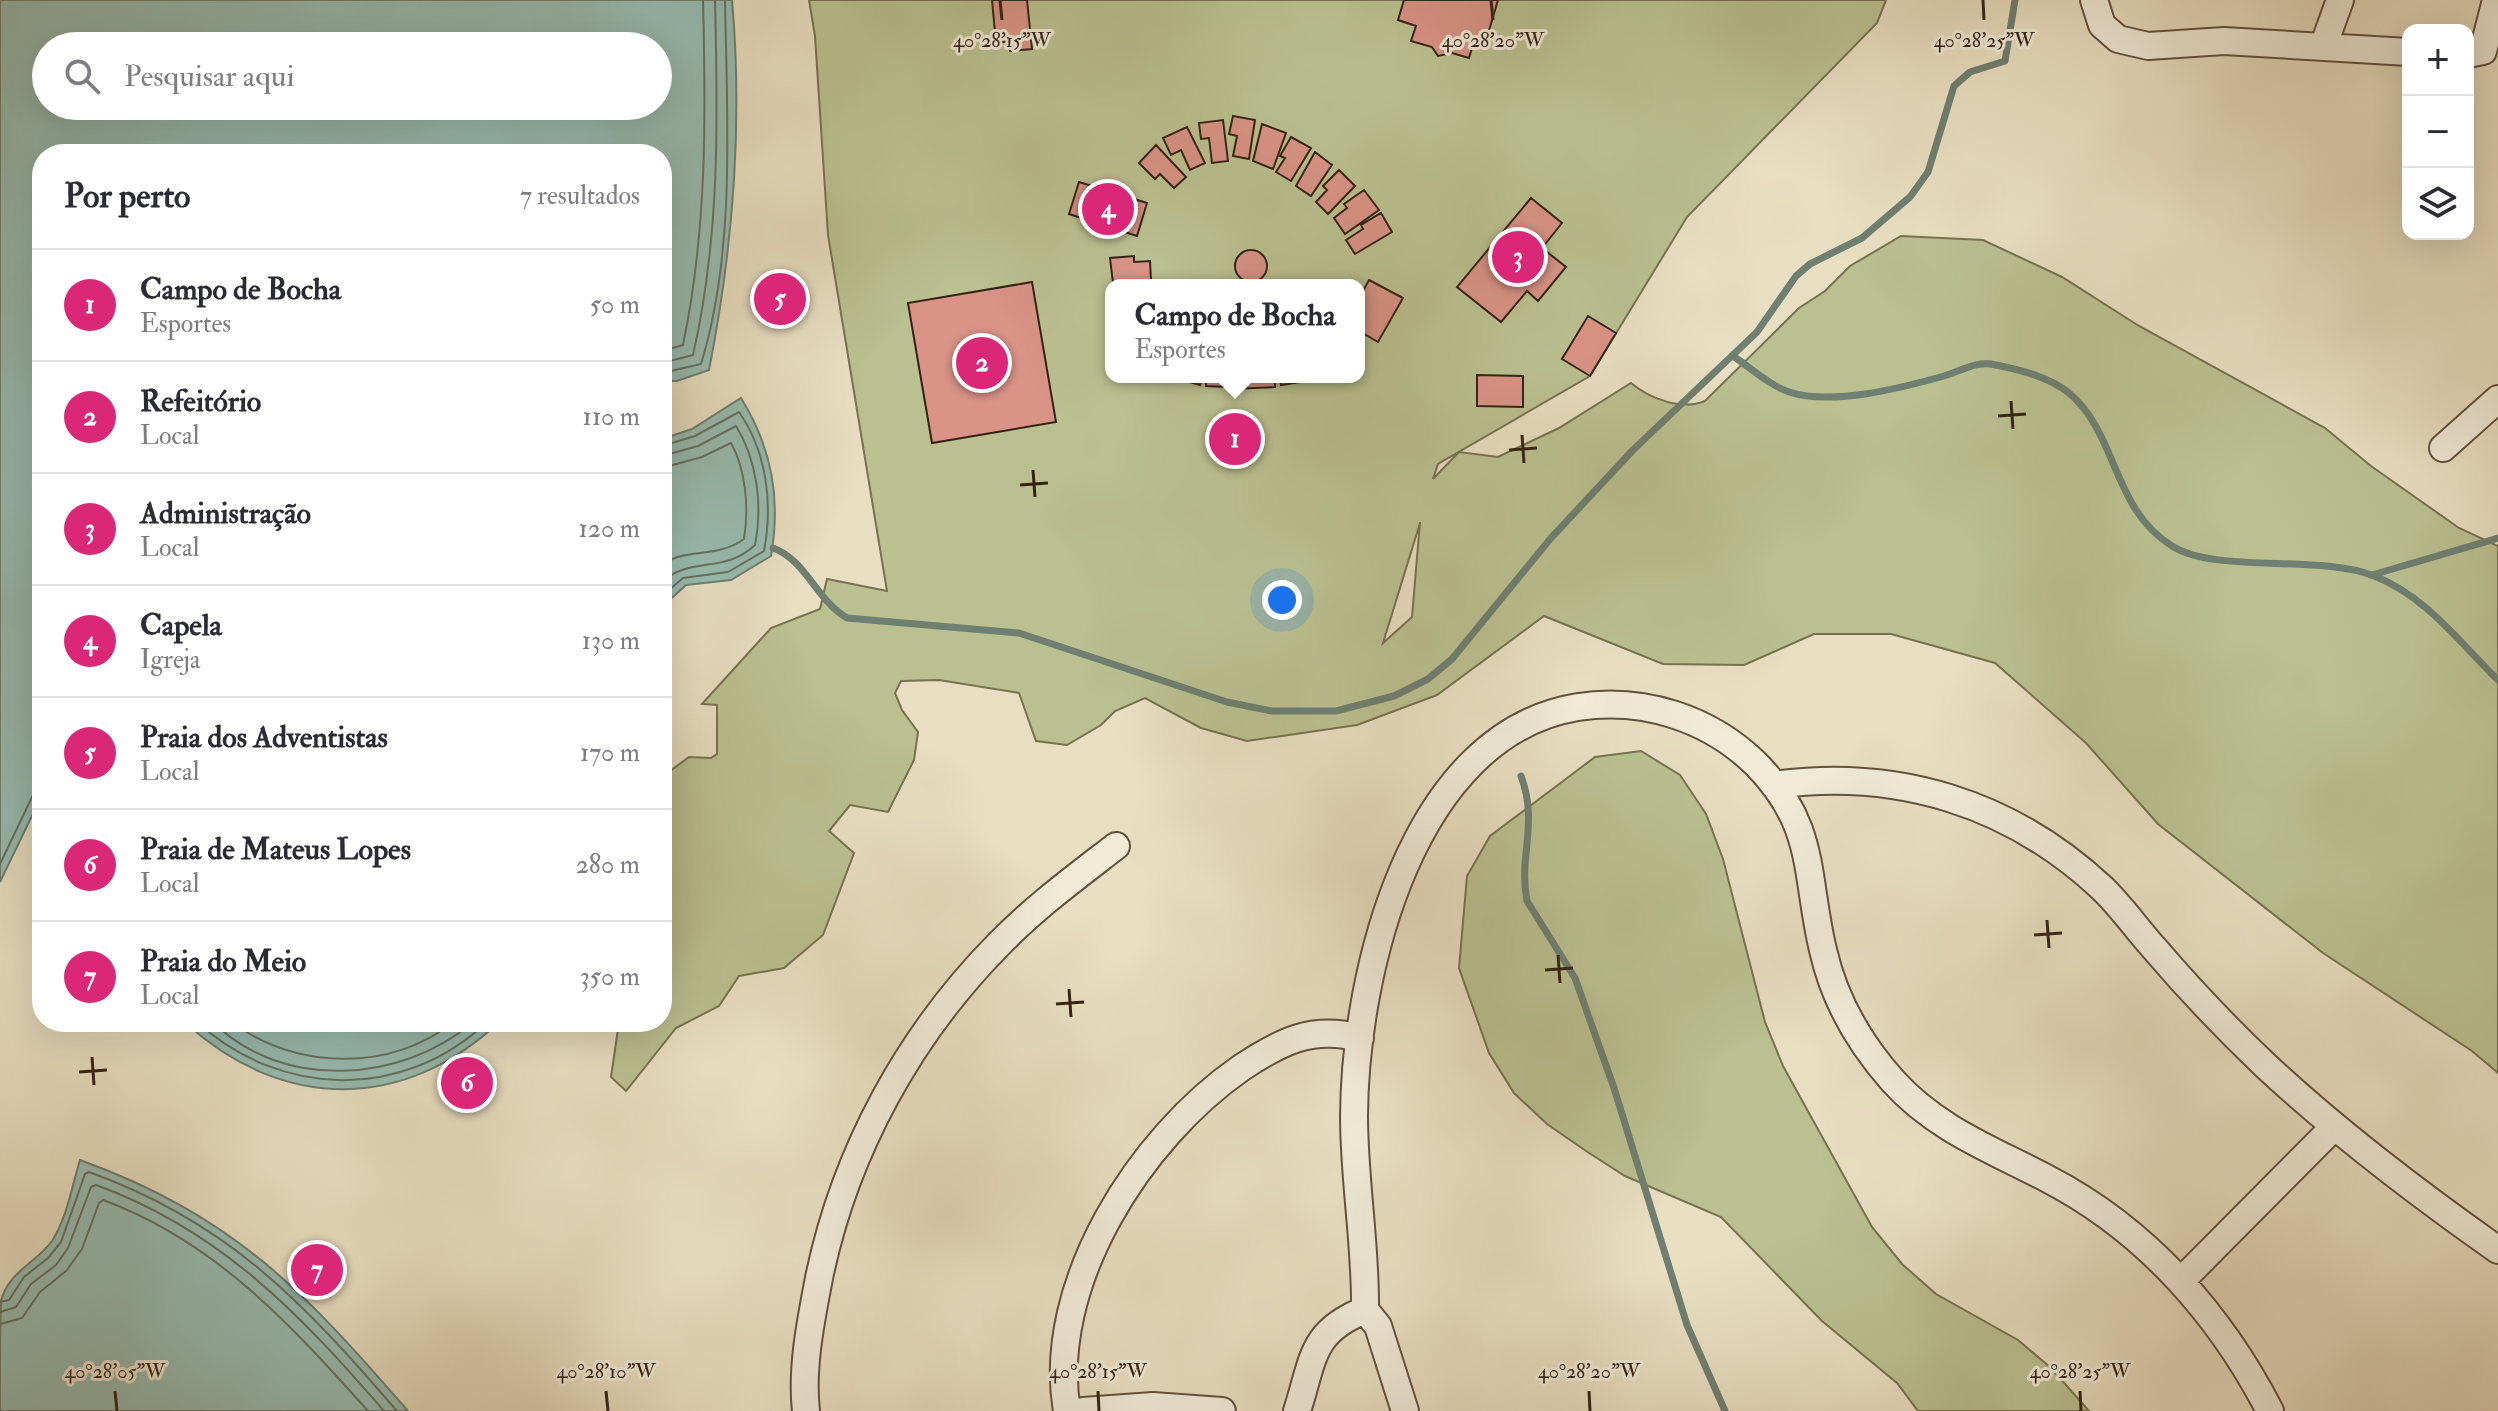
<!DOCTYPE html>
<html lang="pt">
<head>
<meta charset="utf-8">
<style>
  :root { --surface:#fff; --page:#f7f7f7; --text:#2b2b33; --muted:#7c7c81; --line:#e1e1e2; --accent:#db2777 }
  body { margin:0; font-family:"IM FELL Double Pica",serif; background:var(--page); color:var(--text) }
  .controls { position:absolute; right:24px; top:24px; display:grid; overflow:hidden; border-radius:16px; box-shadow:0 8px 32px #0002 }
  .controls button { width:72px; height:72px; display:grid; place-items:center; padding:0; border:0; border-bottom:2px solid var(--line); background:var(--surface); color:var(--text); font:40px sans-serif }
  .you { position:absolute; left:1282px; top:600px; width:28px; height:28px; margin:-20px; border:6px solid #fff; border-radius:50%; background:#1a73e8; box-shadow:0 0 0 12px #1a73e833 }
  .badge { display:grid; place-items:center; width:52px; height:52px; border-radius:50%; background:var(--accent); color:#fff; font-size:26px; font-weight:700 }
  .pin { position:absolute; translate:-50% -50%; border:4px solid #fff; box-shadow:0 2px 8px #0006 }
  .popup { position:absolute; left:1105px; top:279px; width:260px; height:104px; box-sizing:border-box; display:grid; place-content:center; border-radius:16px; background:var(--surface); filter:drop-shadow(0 2px 6px #0005); font-size:26px; white-space:nowrap; color:var(--muted) }
  .popup b { font-size:30px; color:var(--text) }
  .popup::after { content:''; position:absolute; left:50%; top:100%; margin-left:-16px; border:16px solid transparent; border-top-color:var(--surface) }
  .list { margin:0; padding:0; list-style:none }
  h2 { display:flex; justify-content:space-between; align-items:center; height:104px; margin:0; padding:0 32px; font-size:34px }
  h2 small { font-size:26px; font-weight:400; color:var(--muted) }
  .list li { display:grid; grid-template-columns:52px 1fr auto; gap:24px; align-items:center; box-sizing:border-box; height:112px; padding:0 32px; border-top:2px solid var(--line) }
  .list b { display:block; font-size:30px; white-space:nowrap }
  .list p { margin:0; font-size:26px; white-space:nowrap; color:var(--muted) }
  .list em { font-size:26px; font-style:normal; color:var(--muted) }
  .icon { flex:none; width:44px; height:44px; fill:none; stroke:currentColor; stroke-width:2; stroke-linecap:round; stroke-linejoin:round }
  .map { position:relative; flex:none; width:2498px; height:1411px; overflow:hidden }
  .search { position:absolute; background:var(--surface); box-shadow:0 8px 32px #0002; left:32px; top:32px; width:640px; height:88px; display:flex; align-items:center; gap:20px; box-sizing:border-box; padding:0 28px; border-radius:44px; color:var(--muted); font-size:30px }
  .panel { position:absolute; background:var(--surface); box-shadow:0 8px 32px #0002; left:32px; top:144px; width:640px; height:888px; border-radius:32px }
  .map>svg:first-child { display:block }
  .green { fill:#bac090; stroke:#777251; stroke-width:2; fill-rule:evenodd }
  .water { fill:#97bcb1; stroke:#6f7f71; stroke-width:2; fill-rule:evenodd }
  .lines { fill:none; stroke-linecap:round; stroke-linejoin:round }
  .shore { stroke:#667062; stroke-width:2 }
  .stream { stroke:#6f7f71; stroke-width:7 }
  .building { fill:#d99387; stroke:#342312; stroke-width:2 }
  .minor-casing { stroke:#61523e; stroke-width:30 }
  .minor { stroke:#f0ead7; stroke-width:26 }
  .ticks { fill:none; stroke:#342312; stroke-width:3 }
  .ticks-label { font-size:20px; text-anchor:middle; fill:#342312; stroke:#f0ead7; stroke-width:6; stroke-linejoin:round; paint-order:stroke }
</style>
</head>
<body>
<div class="map">
<svg width="2498" height="1411" viewBox="0 0 2498 1411">
  <rect width="100%" height="100%" fill="#e8dec1"/>
  <filter id="stains"><feTurbulence type="fractalNoise" baseFrequency=".0025" numOctaves="4"/><feColorMatrix values="0 0 0 0 .2 0 0 0 0 .09 0 0 0 0 .02 0 0 0 .5 -.17"/></filter>
  <radialGradient id="worn" r=".72"><stop offset=".6" stop-color="#630" stop-opacity="0"/><stop offset="1" stop-color="#630" stop-opacity=".3"/></radialGradient>
  <!-- green -->
  <path class="green" d="M809 0H1886L1877 23 1687 217 1590 376 1438 464 1433 479 1459 452 1498 457 1559 428 1631 383C1649 398 1681 411 1705 401L1799 308 1825 291 1850 266 1901 236 1983 240 2062 277 2139 326 2325 428 2371 466 2459 528 2498 546V1073L2472 1051 2323 953 2158 824 2086 743 1995 663 1891 634H1814L1744 665 1663 664 1544 616 1437 695 1357 725 1247 741 1201 728 1145 698 1115 711 1101 725 1067 745 1036 741 1019 693 939 680 901 681 895 693 902 710 918 732 914 760 888 812 850 805 829 831 854 853 823 935 784 968 739 976 719 1006 676 1028 626 1091 611 1077 619 1022H662V777L689 757 711 758 717 754V705L702 704 771 628 820 609 827 579 887 591 828 235 815 36ZM1111 285H1359V377H1111ZM1420 522 1412 617 1383 643 1420 523Z
    M1641 751 1680 775 1706 814 1723 859 1765 1022 1783 1066 1872 1227 1902 1264 1936 1294 2018 1340 2051 1368 2089 1411H1918L1897 1383 1822 1321 1721 1217 1625 1176 1586 1151 1547 1124 1514 1093 1489 1053 1459 968 1467 876 1490 836 1595 757Z"/>
  <!-- water -->
  <path class="water" d="M0 0H732C743 124 733 248 709 370L677 381H662V154H42V795L0 882ZM658 46V106H46V46Z
    M741 398C772 448 781 499 771 556L731 580 686 585 662 607V439L692 429Z
    M193 1022H499C405 1111 284 1111 188 1025Z
    M80 1160C234 1216 303 1290 408 1411H0C0 1382 0 1326 1 1301 8 1272 36 1263 52 1241 67 1218 72 1186 80 1160Z"/>
  <g class="lines">
    <!-- shore -->
    <path class="shore" d="M662 351 683 345C707 230 706 117 703 0
      M662 363 693 355C720 237 718 120 715 0
      M662 373 701 364C736 251 727 116 725 0
      M662 446 695 436 739 412C767 452 773 504 764 551L728 572 683 578 662 596
      M662 456 698 446 736 426C757 460 763 506 755 545 725 574 690 556 662 582
      M662 468 702 457 731 443C746 470 749 508 744 539 715 560 684 546 662 566
      M0 864 33 795 42 792
      M197 1022C281 1098 403 1101 487 1022
      M213 1022C282 1091 402 1083 473 1022
      M231 1022C297 1069 387 1073 454 1022
      M0 1302 9 1300 24 1277 48 1258 61 1242 85 1174 89 1172C228 1222 303 1302 397 1411
      M0 1312 16 1307 31 1284 56 1265 68 1248 91 1187 96 1185C220 1230 299 1313 384 1411
      M0 1324 22 1318 40 1292 66 1271 82 1249 99 1203 103 1200C215 1241 291 1325 368 1411"/>
    <!-- stream -->
    <path class="stream" d="M1733 356C1751 368 1769 385 1789 392 1832 406 1901 388 1944 376 1961 371 1977 360 1996 365 2021 370 2049 377 2069 393 2118 434 2112 509 2172 546 2216 574 2319 554 2374 576 2426 596 2459 642 2498 680
      M773 548C806 560 817 601 847 618L1019 633 1227 702 1272 711H1336L1394 696 1428 679 1452 659 1551 538 1633 450 1757 332 1796 276 1810 264 1862 238 1910 197 1928 172 1954 86 1970 72 2005 61 2015 0
      M2372 575 2498 538
      M1521 776C1539 824 1518 856 1527 901L1575 978 1614 1088 1687 1325 1725 1411"/>
  </g>
  <!-- building -->
  <path class="building" d="M992 0H1027L1032 49 1010 51 1009 41 996 43Z
    M1404 0H1498L1485 44 1474 41 1469 58 1452 53 1438 56 1432 47 1411 41 1416 26 1398 20Z
    M1233 116 1255 120 1249 159 1233 156 1237 136 1229 134Z
    M1223 120 1228 161 1212 163 1209 138 1201 139 1199 123Z
    M1262 124 1286 133 1273 169 1253 161Z
    M1187 127 1205 163 1190 170 1181 150 1171 155 1163 138Z
    M1291 137 1311 148 1291 181 1276 172 1285 158 1280 156Z
    M1156 145 1186 177 1174 188 1160 174 1155 179 1139 163Z
    M1315 152 1332 165 1311 196 1296 186Z
    M1339 170 1355 186 1328 214 1316 202 1327 190 1323 186Z
    M1079 182 1147 203 1137 236 1069 214Z
    M1364 190 1379 210 1345 234 1334 218 1347 208 1344 204Z
    M1531 198 1562 223 1542 248 1566 267 1538 301 1527 291 1501 322 1457 287Z
    M1381 213 1392 232 1355 254 1346 240 1363 229 1361 225Z
    M1235 266a16 16 0 1 1 32 0a16 16 0 1 1-32 0Z
    M1134 256V262L1150 261 1151 281 1113 283 1110 258Z
    M1369 280 1403 298 1378 342 1359 331V298Z
    M1032 282 1056 422 932 443 908 303Z
    M1588 316 1616 333 1590 376 1562 359Z
    M1477 375 1523 376V407L1477 406Z
    M1172 377H1202L1200 385Z
    M1206 377H1227L1226 387 1206 386Z
    M1232 377H1275V387L1232 389Z
    M1280 377H1306L1307 381 1281 385Z"/>
  <g class="lines">
    <defs>
      <path id="minor" d="M2094 0 2102 25 2118 39 2148 46 2224 41 2408 52
        M2323 47 2340 0
        M2468 54 2483 51 2496 0
        M2443 448 2498 399
        M1774 785C1897 768 2011 803 2102 888 2121 906 2136 928 2154 948 2189 989 2227 1029 2266 1066 2339 1134 2417 1193 2498 1250
        M2181 1281 2334 1127
        M806 1411C801 1368 811 1320 819 1278 845 1152 909 1035 999 944 1035 907 1076 877 1116 846
        M1067 1411C1045 1285 1140 1138 1241 1068 1280 1042 1312 1025 1360 1038
        M1083 1411 1153 1406 1222 1411
        M1297 1411C1314 1359 1310 1332 1365 1310
        M1405 1411 1378 1326 1365 1310C1366 1245 1354 1181 1354 1116 1355 974 1411 734 1578 707 1643 697 1709 718 1756 764 1817 826 1805 875 1823 950 1834 999 1860 1044 1893 1081 1936 1129 1993 1150 2048 1179 2146 1230 2220 1314 2270 1411"/>
    </defs>
    <!-- minor casing -->
    <use href="#minor" class="minor-casing"/>
    <!-- minor -->
    <use href="#minor" class="minor"/>
  </g>
  <!-- ticks -->
  <path class="ticks" d="M1000 0 1002 20M1491 0 1493 20M1983 0 1984 20M2011 401 2013 429M1998 416 2026 414M1522 435 1524 463M1509 450 1537 448M1033 470 1035 497M1020 485 1048 483M2047 920 2049 948M2034 935 2062 933M1558 955 1560 983M1545 970 1573 968M1069 989 1071 1017M1056 1004 1084 1002M92 1057 94 1085M79 1072 107 1070M115 1391 117 1411M606 1391 608 1411M1098 1391 1099 1411M1589 1391 1590 1411M2080 1391 2081 1411"/>
  <g class="ticks-label">
    <text x="1002" y="47">40°28'15"W</text>
    <text x="1493" y="47">40°28'20"W</text>
    <text x="1984" y="47">40°28'25"W</text>
    <text x="115" y="1378">40°28'05"W</text>
    <text x="606" y="1378">40°28'10"W</text>
    <text x="1098" y="1378">40°28'15"W</text>
    <text x="1589" y="1378">40°28'20"W</text>
    <text x="2080" y="1378">40°28'25"W</text>
  </g>
  <rect width="100%" height="100%" filter="url(#stains)"/>
  <rect width="100%" height="100%" fill="url(#worn)"/>
</svg>
<div class="controls">
<button>+</button>
<button>−</button>
<button><svg class="icon" aria-label="layers" viewBox="0 0 24 24"><path d="M12 4l9 5-9 5-9-5zM3 14l9 5 9-5"/></svg></button>
</div>
<div class="you"></div>
<div class="pin badge" style="left:1235px;top:439px">1</div>
<div class="popup"><b>Campo de Bocha</b>Esportes</div>
<div class="pin badge" style="left:982px;top:363px">2</div>
<div class="pin badge" style="left:1518px;top:257px">3</div>
<div class="pin badge" style="left:1108px;top:209px">4</div>
<div class="pin badge" style="left:780px;top:299px">5</div>
<div class="pin badge" style="left:467px;top:1083px">6</div>
<div class="pin badge" style="left:317px;top:1270px">7</div>
<div class="search"><svg class="icon" aria-label="search" viewBox="0 0 24 24"><circle cx="10" cy="10" r="6"/><path d="M15 15l6 6"/></svg>Pesquisar aqui</div>
<section class="panel">
<h2>Por perto<small>7 resultados</small></h2>
<ul class="list">
<li><span class="badge">1</span><div><b>Campo de Bocha</b><p>Esportes</p></div><em>50 m</em></li>
<li><span class="badge">2</span><div><b>Refeitório</b><p>Local</p></div><em>110 m</em></li>
<li><span class="badge">3</span><div><b>Administração</b><p>Local</p></div><em>120 m</em></li>
<li><span class="badge">4</span><div><b>Capela</b><p>Igreja</p></div><em>130 m</em></li>
<li><span class="badge">5</span><div><b>Praia dos Adventistas</b><p>Local</p></div><em>170 m</em></li>
<li><span class="badge">6</span><div><b>Praia de Mateus Lopes</b><p>Local</p></div><em>280 m</em></li>
<li><span class="badge">7</span><div><b>Praia do Meio</b><p>Local</p></div><em>350 m</em></li>
</ul>
</section>
</div>
</body>
</html>
